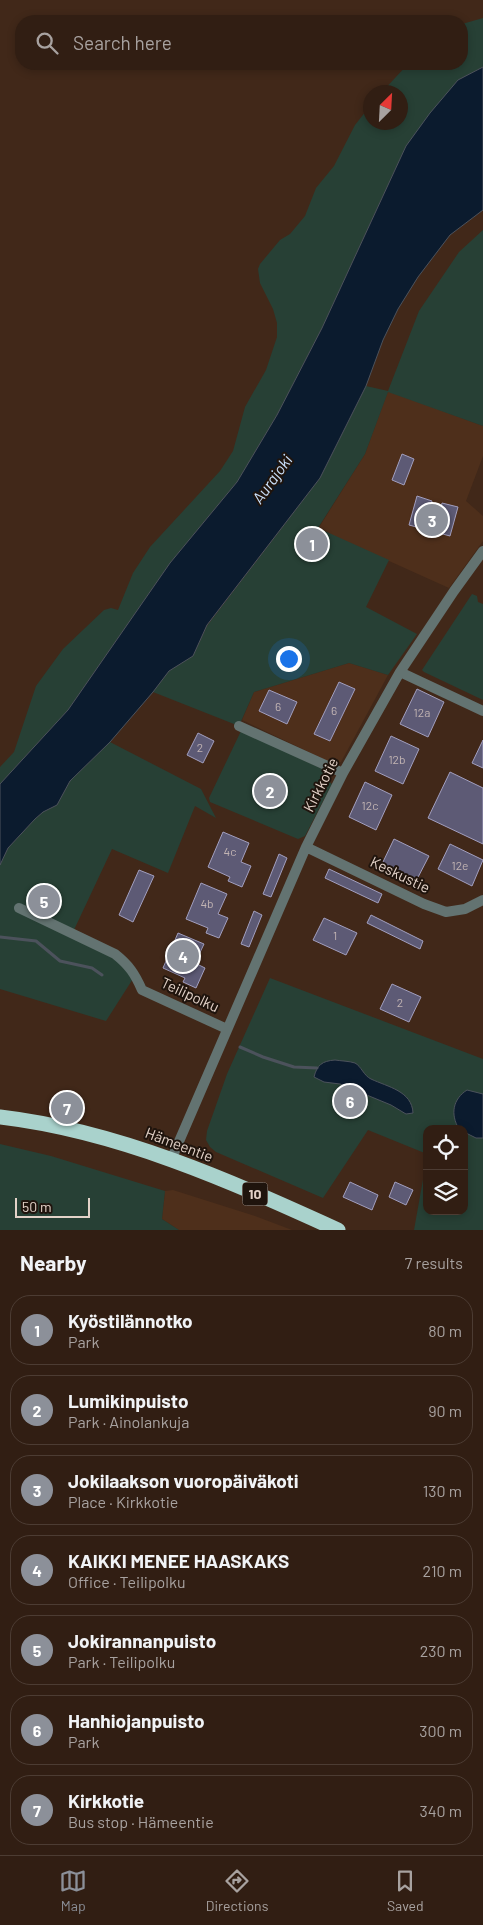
<!DOCTYPE html>
<html lang="en">
<head>
<meta charset="utf-8">
<style>
  :root { --surface:#311e13; --page:#3d2b21; --text:#f1f3f6; --muted:#a8a2a0; --line:#4c3c33; --accent:#8c9099 }
  body { margin:0; font-family:Barlow,sans-serif; background:var(--page); color:var(--text) }
  .controls { position:absolute; right:15px; bottom:15px; display:grid; overflow:hidden; border-radius:10px; box-shadow:0 2px 8px #0003 }
  .controls button { width:45px; height:45px; display:grid; place-items:center; padding:0; border:0; border-bottom:1px solid var(--line); background:var(--surface); color:var(--text); font:25px sans-serif }
  .compass { position:absolute; left:363px; top:85px; width:45px; height:45px; border-radius:50%; background:var(--surface); box-shadow:0 2px 8px #0003; rotate:24deg }
  .scale { position:absolute; left:15px; bottom:12px; width:75px; box-sizing:border-box; padding-left:5px; border:2px solid #e3d2c8; border-top:0; font-size:14px; line-height:18px; white-space:nowrap; color:#e3d2c8; -webkit-text-stroke:4px #1f140d; paint-order:stroke }
  .you { position:absolute; left:288px; top:658px; width:18px; height:18px; margin:-12px; border:4px solid #fff; border-radius:50%; background:#1a73e8; box-shadow:0 0 0 8px #1a73e833 }
  .badge { display:grid; place-items:center; width:32px; height:32px; border-radius:50%; background:var(--accent); color:#fff; font-size:16px; font-weight:700 }
  .pin { position:absolute; translate:-50% -50%; border:2px solid #fff; box-shadow:0 1px 5px #0006 }
  .list { margin:0; padding:0; list-style:none }
  h2 { display:flex; justify-content:space-between; align-items:center; height:65px; margin:0; padding:0 20px; font-size:21px }
  h2 small { font-size:16px; font-weight:400; color:var(--muted) }
  .list li { display:grid; grid-template-columns:32px 1fr auto; gap:15px; align-items:center; box-sizing:border-box; height:70px; margin:0 10px 10px; padding:0 10px; border:1px solid var(--line); border-radius:20px }
  .list b { display:block; font-size:19px; white-space:nowrap }
  .list p { margin:0; font-size:16px; white-space:nowrap; color:var(--muted) }
  .list em { font-size:16px; font-style:normal; color:var(--muted) }
  .icon { flex:none; width:28px; height:28px; fill:none; stroke:currentColor; stroke-width:2; stroke-linecap:round; stroke-linejoin:round }
  .map { position:relative; flex:none; width:483px; height:1230px; overflow:hidden }
  .search { position:absolute; background:var(--surface); box-shadow:0 2px 8px #0003; left:15px; right:15px; top:15px; height:55px; display:flex; align-items:center; gap:12px; box-sizing:border-box; padding:0 18px; border-radius:20px; color:var(--muted); font-size:19px }
  .sheet { height:625px; background:var(--surface) }
  nav { display:flex; justify-content:space-around; align-items:center; box-sizing:border-box; height:70px; border-top:1px solid var(--line); background:var(--surface); font-size:14px; color:var(--muted) }
  nav a { display:grid; justify-items:center; gap:2px }
  nav .on { color:var(--accent) }
  .map>svg:first-child { display:block }
  .built { fill:#4e2f1b }
  .green { fill:#274035 }
  .water { fill:#0b1b2e; stroke:#4c525c }
  .lines { fill:none; stroke-linecap:round; stroke-linejoin:round }
  .stream { stroke:#4c525c; stroke-width:3 }
  .building { fill:#5d5a75; stroke:#a29fbf }
  .minor { stroke:#637371; stroke-width:10 }
  .highway { stroke:#a9d2cc; stroke-width:15 }
  .labels { text-anchor:middle; stroke-width:4; stroke-linejoin:round; paint-order:stroke }
  .number-label { font-size:12px; fill:#c2b4b3 }
  .shield { fill:#1f140d; stroke:#a89990; stroke-width:1 }
  .shield-label { font-size:14px; font-weight:bold; fill:#e3d2c8 }
  .street-label { font-size:15px; fill:#e3d2c8; stroke:#1f140d }
  .water-label { font-size:16px; font-style:italic; fill:#cae0fb; stroke:#1f140d }
</style>
</head>
<body>
<div class="map">
<svg width="483" height="1230" viewBox="0 0 483 1230">
  <rect width="100%" height="100%" fill="#412819"/>
  <!-- built -->
  <path class="built" d="M388 391 483 426V456L466 501 483 516V541L449 588 318 529 365 454Z
    M349 663 388 675 341 762 334 764 242 720 254 692Z
    M173 1190 255 1216 292 1230H179L162 1219 165 1191Z"/>
  <!-- green -->
  <path class="green" d="M483 18V67L458 80 406 146 322 328 277 415 237 482 170 563 68 710 0 784V767L14 752 36 686 63 649 104 610 111 608 118 610 133 573 150 547 220 471 233 451 245 407 266 370 277 337V323L273 309 260 283 258 269 260 264 280 240 290 234 305 216 316 188 334 166 355 125 370 106V122H400V92H382L408 64H462V24Z
    M483 230V426L388 392 365 454 318 528 389 560 366 607 417 634 388 675 349 663 254 692 239 726 153 692 169 671 193 656 207 626 320 478 366 386 388 391 419 311 459 252Z
    M472 594 477 596 478 602 483 604V700L424 672 422 670Z
    M241 731 327 771 326 779 332 784 305 836 298 839 210 802 209 798Z
    M110 742 201 789 216 818 195 806 168 873 112 849 73 932 115 954 136 974 106 1021 0 989V865L8 848 35 819 43 812 57 805 70 781Z
    M270 978 483 1059V1230H414L427 1157V1211H464V1129H427V1154L368 1130 323 1198 216 1152 210 1147 206 1140 207 1131 227 1074Z
    M0 1144 51 1156 165 1191 162 1219 179 1230H0Z"/>
  <!-- water -->
  <path class="water" d="M483 67V210L450 235 418 277 398 309 383 340 366 386 320 478 207 625 193 656 169 671 153 692 110 742 70 781 57 805 43 812 35 819 8 848 0 865V784L68 710 170 563 237 482 277 415 322 328 406 146 430 113 458 80Z
    M335 1060C341 1061 349 1061 355 1063 361 1066 364 1076 371 1079 388 1087 412 1091 413 1113L406 1114 391 1105 340 1084 324 1082 314 1077C317 1065 322 1061 335 1060Z
    M467 1090 483 1094V1138H476L464 1132V1129H459C450 1114 453 1099 467 1090Z"/>
  <g class="lines">
    <!-- stream -->
    <path class="stream" d="M0 937 36 941 60 961 92 968 102 975
      M240 1047 263 1057 294 1067 317 1068"/>
  </g>
  <!-- building -->
  <path class="building" d="M402 454 414 459 404 485 392 480Z
    M417 496 432 501 429 513 439 516 442 503 458 507 450 536 409 525Z
    M339 682 355 689 330 741 314 734Z
    M417 689 444 702 428 737 400 724Z
    M269 690 297 702 287 724 259 711Z
    M198 733 214 741 203 763 187 755Z
    M391 736 419 749 403 784 375 771Z
    M483 740V768L472 763Z
    M450 772 483 788V844L428 818Z
    M365 782 392 795 376 830 349 817Z
    M223 832 249 843 241 862 251 866 242 887 228 881 230 877 208 867Z
    M394 839 429 856 415 883 410 880 411 878 404 875 403 877 393 872 394 870 382 864Z
    M450 844 483 860 472 886 438 869Z
    M279 854 287 858 271 897 263 894Z
    M329 869 382 894 378 903 325 878Z
    M139 870 154 876 133 922 119 915Z
    M201 883 227 894 218 914 228 918 219 938 206 933 208 928 186 919Z
    M254 911 262 915 249 947 241 944Z
    M371 915 423 941 420 949 367 923Z
    M324 918 357 933 346 955 313 940Z
    M178 933 204 944 195 963 205 968 196 988 183 982 185 978 163 968Z
    M392 984 421 997 409 1022 380 1009Z
    M350 1182 378 1195 372 1210 343 1197Z
    M395 1182 413 1190 406 1205 389 1197Z"/>
  <g class="lines">
    <!-- minor -->
    <path class="minor" d="M400 672 483 711
      M239 726 343 773
      M306 847 424 904 446 912 465 909 483 900
      M19 908 115 954C129 965 135 974 142 990L227 1029
      M171 1160 306 847 343 773 400 672 454 591 483 551"/>
    <!-- highway -->
    <path class="highway" d="M0 1117C119 1131 230 1181 338 1230"/>
  </g>
  <g class="labels">
    <!-- number labels -->
    <g class="number-label">
      <text x="278" y="711">6</text>
      <text x="334" y="715">6</text>
      <text x="422" y="717">12a</text>
      <text x="200" y="752">2</text>
      <text x="397" y="764">12b</text>
      <text x="370" y="810">12c</text>
      <text x="230" y="856">4c</text>
      <text x="460" y="870">12e</text>
      <text x="207" y="908">4b</text>
      <text x="335" y="940">1</text>
      <text x="400" y="1007">2</text>
    </g>
    <!-- shield labels -->
    <rect class="shield" x="242.5" y="1182.5" width="25" height="23" rx="4"/>
    <g class="shield-label">
      <text x="255" y="1199">10</text>
    </g>
    <!-- street labels -->
    <g class="street-label">
      <text transform="translate(321 785) rotate(-63)" y="5">Kirkkotie</text>
      <text transform="translate(400 875) rotate(26)" y="5">Keskustie</text>
      <text transform="translate(190 995) rotate(25)" y="5">Teilipolku</text>
      <text transform="translate(179 1145) rotate(21)" y="5">Hämeentie</text>
    </g>
    <!-- water labels -->
    <g class="water-label">
      <text transform="translate(272 479) rotate(-54)" y="6">Aurajoki</text>
    </g>
  </g>
</svg>
<div class="controls">
<button><svg class="icon" aria-label="locate" viewBox="0 0 24 24"><circle cx="12" cy="12" r="6"/><path d="M12 2v4M12 18v4M2 12h4M18 12h4"/></svg></button>
<button><svg class="icon" aria-label="layers" viewBox="0 0 24 24"><path d="M12 4l9 5-9 5-9-5zM3 14l9 5 9-5"/></svg></button>
</div>
<svg class="compass" viewBox="-18 -18 36 36"><path d="M0-13l5 13h-10z" fill="#e53935"/><path d="M0 13l5-13h-10z" fill="#a8a2a0"/></svg>
<div class="scale">50 m</div>
<div class="you"></div>
<div class="pin badge" style="left:312px;top:544px">1</div>
<div class="pin badge" style="left:270px;top:791px">2</div>
<div class="pin badge" style="left:432px;top:520px">3</div>
<div class="pin badge" style="left:183px;top:956px">4</div>
<div class="pin badge" style="left:44px;top:901px">5</div>
<div class="pin badge" style="left:350px;top:1101px">6</div>
<div class="pin badge" style="left:67px;top:1108px">7</div>
<div class="search"><svg class="icon" aria-label="search" viewBox="0 0 24 24"><circle cx="10" cy="10" r="6"/><path d="M15 15l6 6"/></svg>Search here</div>
</div>
<section class="sheet">
<h2>Nearby<small>7 results</small></h2>
<ul class="list">
<li><span class="badge">1</span><div><b>Kyöstilännotko</b><p>Park</p></div><em>80 m</em></li>
<li><span class="badge">2</span><div><b>Lumikinpuisto</b><p>Park · Ainolankuja</p></div><em>90 m</em></li>
<li><span class="badge">3</span><div><b>Jokilaakson vuoropäiväkoti</b><p>Place · Kirkkotie</p></div><em>130 m</em></li>
<li><span class="badge">4</span><div><b>KAIKKI MENEE HAASKAKS</b><p>Office · Teilipolku</p></div><em>210 m</em></li>
<li><span class="badge">5</span><div><b>Jokirannanpuisto</b><p>Park · Teilipolku</p></div><em>230 m</em></li>
<li><span class="badge">6</span><div><b>Hanhiojanpuisto</b><p>Park</p></div><em>300 m</em></li>
<li><span class="badge">7</span><div><b>Kirkkotie</b><p>Bus stop · Hämeentie</p></div><em>340 m</em></li>
</ul>
</section>
<nav>
<a class="on"><svg class="icon" aria-label="map" viewBox="0 0 24 24"><path d="M3 6l6-2 6 2 6-2v14l-6 2-6-2-6 2zM9 4v14M15 6v14"/></svg>Map</a>
<a><svg class="icon" aria-label="directions" viewBox="0 0 24 24"><path d="M12 3l9 9-9 9-9-9zM9 14v-3h6M13 9l2 2-2 2"/></svg>Directions</a>
<a><svg class="icon" aria-label="saved" viewBox="0 0 24 24"><path d="M7 4h10v16l-5-4-5 4z"/></svg>Saved</a>
</nav>
</body>
</html>
